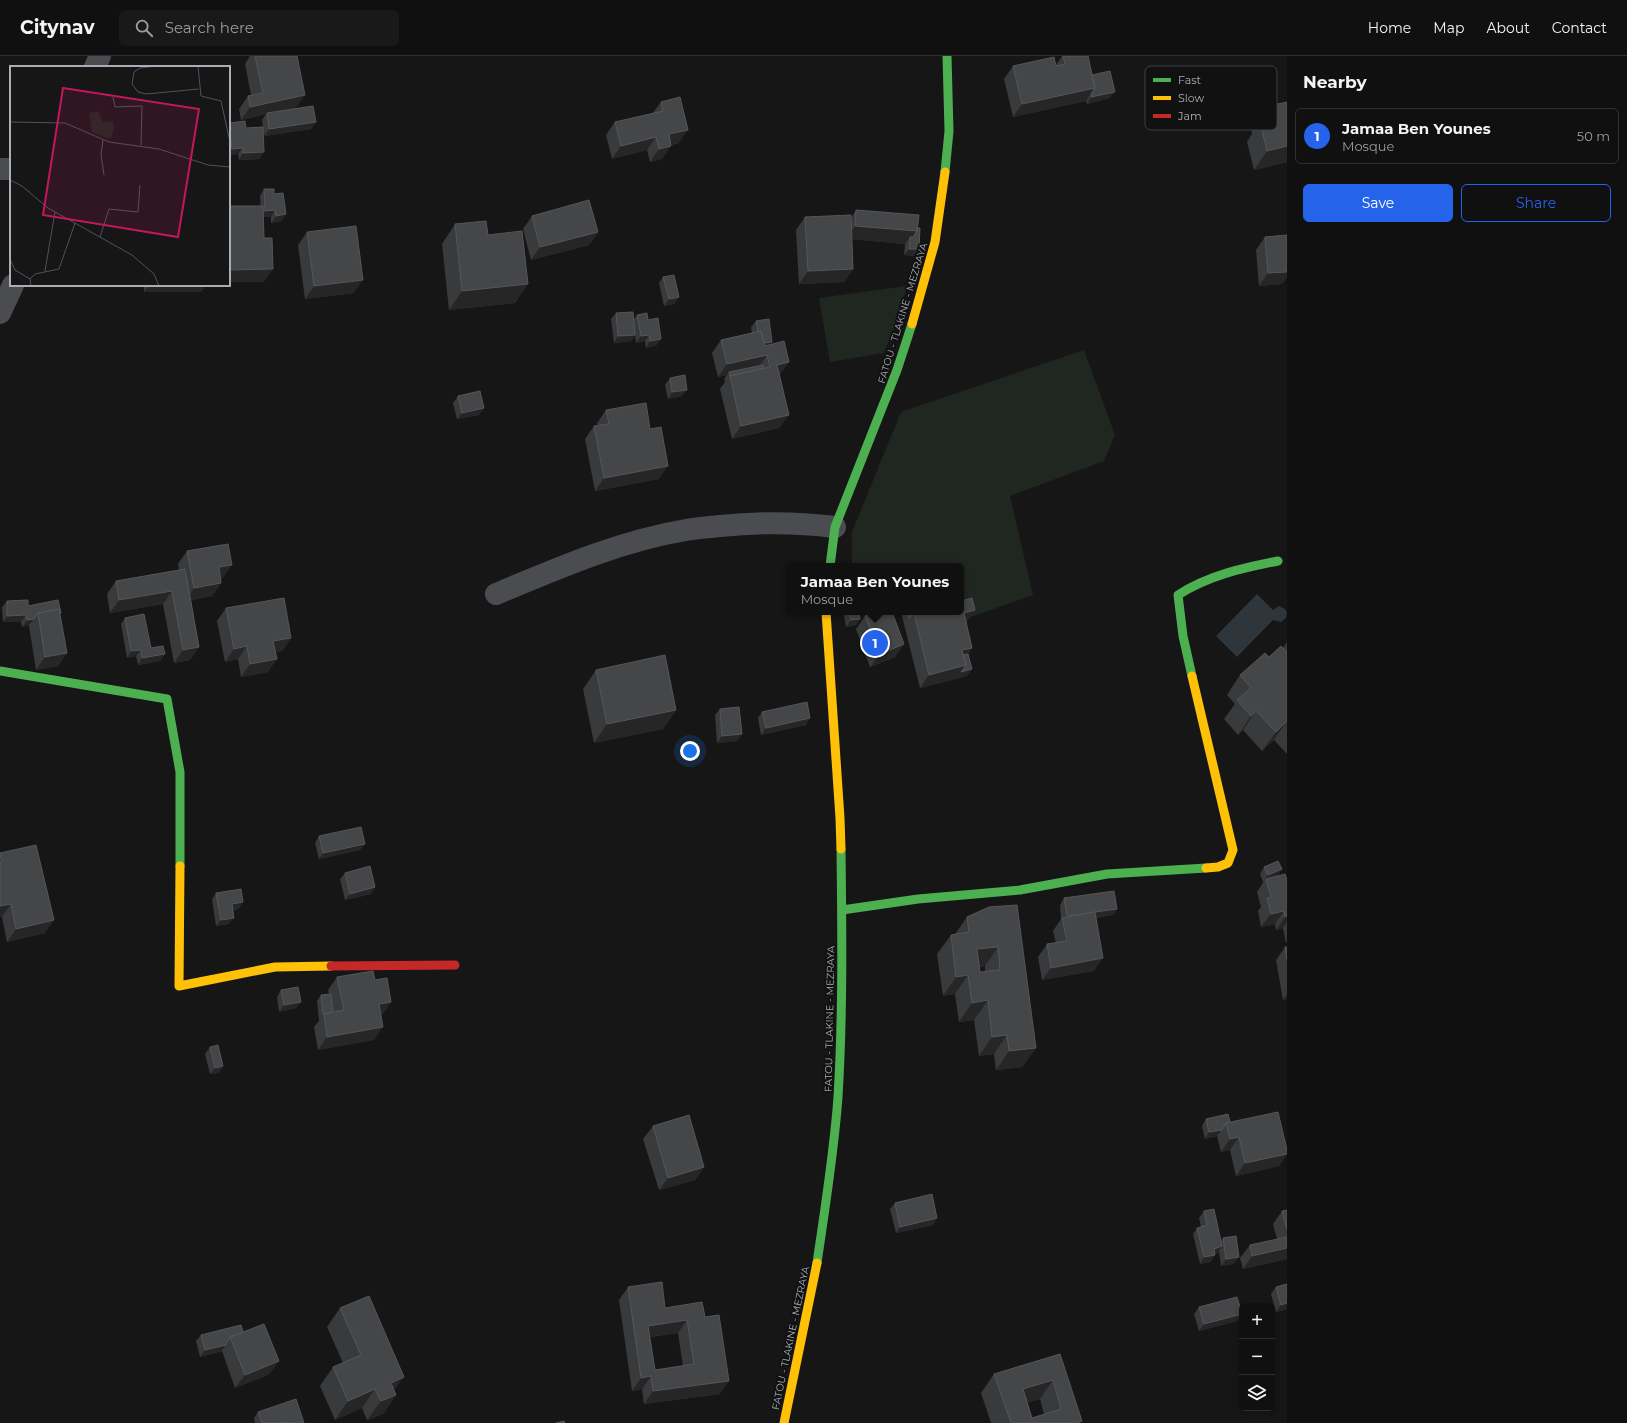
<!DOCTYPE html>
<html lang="en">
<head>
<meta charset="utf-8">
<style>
  :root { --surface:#101011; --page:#19191a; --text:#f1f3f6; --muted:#9c9d9f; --line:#303031; --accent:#2563eb }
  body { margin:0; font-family:Montserrat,sans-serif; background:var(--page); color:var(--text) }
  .controls { position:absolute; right:12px; bottom:12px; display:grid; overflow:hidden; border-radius:6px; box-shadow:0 2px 6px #0003 }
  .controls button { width:36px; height:36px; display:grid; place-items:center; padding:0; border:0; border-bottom:1px solid var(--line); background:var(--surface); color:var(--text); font:20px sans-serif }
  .you { position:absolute; left:690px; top:695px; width:14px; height:14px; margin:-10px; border:3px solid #fff; border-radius:50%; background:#1a73e8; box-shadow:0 0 0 6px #1a73e833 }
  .badge { display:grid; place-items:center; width:26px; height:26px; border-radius:50%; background:var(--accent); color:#fff; font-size:13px; font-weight:700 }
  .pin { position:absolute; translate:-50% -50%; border:2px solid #fff; box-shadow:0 1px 4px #0006 }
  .popup { position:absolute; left:786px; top:507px; width:178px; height:52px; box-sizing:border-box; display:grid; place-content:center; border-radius:6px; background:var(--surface); filter:drop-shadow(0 1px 3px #0005); font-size:13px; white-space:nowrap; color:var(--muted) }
  .popup b { font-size:15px; color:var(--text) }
  .popup::after { content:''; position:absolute; left:50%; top:100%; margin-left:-8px; border:8px solid transparent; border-top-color:var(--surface) }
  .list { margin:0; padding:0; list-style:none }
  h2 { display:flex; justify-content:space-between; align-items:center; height:52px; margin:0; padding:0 16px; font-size:17px }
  h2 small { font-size:13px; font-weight:400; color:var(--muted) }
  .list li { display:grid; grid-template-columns:26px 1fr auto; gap:12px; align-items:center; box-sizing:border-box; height:56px; margin:0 8px 8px; padding:0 8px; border:1px solid var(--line); border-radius:6px }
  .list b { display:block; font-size:15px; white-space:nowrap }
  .list p { margin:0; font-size:13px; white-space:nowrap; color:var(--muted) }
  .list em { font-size:13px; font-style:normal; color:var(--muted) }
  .actions { display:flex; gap:8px; padding:12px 16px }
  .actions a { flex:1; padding:9px 0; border:1px solid var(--accent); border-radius:6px; text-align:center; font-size:14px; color:var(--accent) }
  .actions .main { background:var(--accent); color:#fff }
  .icon { flex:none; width:22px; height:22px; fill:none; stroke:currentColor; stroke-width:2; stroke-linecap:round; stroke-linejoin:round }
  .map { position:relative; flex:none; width:1287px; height:1367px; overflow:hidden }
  header { display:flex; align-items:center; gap:24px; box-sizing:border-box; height:56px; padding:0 20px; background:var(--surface); border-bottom:1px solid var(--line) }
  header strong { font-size:19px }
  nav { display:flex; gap:22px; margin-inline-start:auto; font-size:14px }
  .search { width:280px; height:36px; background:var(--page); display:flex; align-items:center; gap:10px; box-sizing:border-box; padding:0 14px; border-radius:6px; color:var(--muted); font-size:15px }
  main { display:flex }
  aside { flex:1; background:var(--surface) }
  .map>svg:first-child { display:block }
  .green { fill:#202721 }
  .water { fill:#2e353b }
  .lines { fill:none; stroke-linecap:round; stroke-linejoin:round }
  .street { stroke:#4b4c4f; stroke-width:22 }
  .fast { stroke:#4caf50; stroke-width:9 }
  .slow { stroke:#ffc107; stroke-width:9 }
  .jam { stroke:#c62828; stroke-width:9 }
  .wall { fill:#393a3b; fill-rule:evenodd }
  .shaded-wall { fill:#262627 }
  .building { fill:#454648; stroke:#55565a; fill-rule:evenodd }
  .labels { text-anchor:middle; stroke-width:3.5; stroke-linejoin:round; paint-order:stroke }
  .street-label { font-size:10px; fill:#a9adb6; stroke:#111112 }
  .inset-road { fill:none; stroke:#515257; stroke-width:1 }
  .view { fill:#c2185b; fill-opacity:0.15; stroke:#c2185b; stroke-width:2 }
  .inset-edge { fill:none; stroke:#a9adb6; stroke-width:2 }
  .key { fill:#111112; stroke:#3f4043; stroke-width:1 }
  .key-label { font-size:11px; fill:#a9adb6 }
</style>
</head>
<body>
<header>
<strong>Citynav</strong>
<div class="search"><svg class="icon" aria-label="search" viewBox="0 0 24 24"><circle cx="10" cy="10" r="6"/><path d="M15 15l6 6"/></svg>Search here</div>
<nav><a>Home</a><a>Map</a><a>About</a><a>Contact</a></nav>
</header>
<main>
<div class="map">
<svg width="1287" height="1367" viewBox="0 0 1287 1367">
  <rect width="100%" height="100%" fill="#161617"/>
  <!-- green -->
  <path class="green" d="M907 230 897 264 884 297 830 306 819 242Z
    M1084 294 1115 379 1104 405 1010 440 1033 539 965 563 961 555V510H852V476L901 356Z"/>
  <!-- water -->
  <path class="water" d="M1257 538 1273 554 1279 550 1285 553 1287 556 1286 562 1281 566 1273 564 1237 601 1216 580Z"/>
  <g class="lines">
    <!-- street -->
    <path class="street" d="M95 11 100 0
      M0 113H11
      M0 257 13 229
      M496 538C558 512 620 485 686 474 697 472 709 471 720 470 758 466 796 466 835 471"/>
    <!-- fast -->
    <path class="fast" d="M945 116 949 75 947 0
      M830 510 835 471 897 314 912 268
      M0 615 167 643 180 716V810
      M1192 620 1183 580 1178 539C1209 519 1243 512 1278 505
      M842 854 918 843 1020 834 1107 818 1206 812
      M817 1207C825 1152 834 1097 838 1041 843 959 842 875 841 793"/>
    <!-- slow -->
    <path class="slow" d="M912 268 935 186 945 116
      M826 556 840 762 841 793
      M1192 620 1233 794 1228 807 1218 811 1206 812
      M180 810 179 930 275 911 331 910
      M784 1367 817 1207"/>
    <!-- jam -->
    <path class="jam" d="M331 910 455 909"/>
  </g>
  <!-- wall -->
  <path class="wall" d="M250 0H297L296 52 285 55 316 66 311 73 265 80 263 73 260 103 239 104 238 98 229 99V63L230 67 246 72 263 71 262 64 266 58 241 64 239 53 248 40 251 39 245 8Z
    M1062 0H1088L1092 19 1110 42 1087 48 1086 45 1013 61 1004 23 1013 10 1056 9Z
    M661 46 679 87 671 89 662 103 650 106 647 94 612 103 606 79 615 66 652 58Z
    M1264 51 1287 106 1254 114 1247 86 1252 78 1251 70Z
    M264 133 274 138 282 165 271 167V161H263L264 226 260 140Z
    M856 154 917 172 919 193 914 200 904 199 905 188 852 183 853 213 844 226 799 228 796 174 805 161 851 162Z
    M532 160 598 176 589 189 531 204 523 173Z
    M455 168 488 179 528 228 515 247 449 254 442 188Z
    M307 176 354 237 305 243 298 189Z
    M1265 181 1282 228 1259 230 1256 194Z
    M663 221 679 241 674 248 664 250 659 227Z
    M144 229H206L201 236H144Z
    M616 257 634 263 637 259 648 264 657 289 646 292 645 285 636 287 635 279 631 285 614 287 611 263Z
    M756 265 772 286 771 288 789 306 779 319 789 359 779 372 732 383 720 333 725 326 724 323 727 319 718 321 712 297 721 284 752 277 751 271Z
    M670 322 682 340 668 343 665 329Z
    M458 340 484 352 479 359 457 363 453 347Z
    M606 354 659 423 595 435 585 383 594 370H598L597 367Z
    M187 495 223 522 221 523V527L212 540 191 544 199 591 190 604 174 607 163 548 110 557 107 538 116 525 179 514 178 508Z
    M7 545 28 550 61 557 60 559 67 597 58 610 36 614 29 570V569L22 571 21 566H3L2 551Z
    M226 552 291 582 282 595 275 596 268 616 241 621 238 603 225 606 217 565Z
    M847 556H859L860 563 856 569 846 571 844 560Z
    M901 556H961L966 567 972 592 968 598 972 613 967 620 920 632Z
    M865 560 904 588 895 601 870 611 856 573Z
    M125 562 151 592 165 598 160 605 138 609 136 600 127 602 121 568Z
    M1287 586V698L1274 684 1262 695 1243 674 1238 679 1224 663 1235 648 1227 639 1240 619 1283 592Z
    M596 614 676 654 663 673 594 687 583 633Z
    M720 653 742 678 737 685 717 687 715 659Z
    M762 656 806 669 761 679 758 662Z
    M319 780 365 788 360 794 319 803 315 787Z
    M0 798 45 877 7 886 2 861H0Z
    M1264 811 1282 813 1277 820 1287 824V886L1286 887 1283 872 1276 874 1275 868 1261 871 1258 855 1261 851 1257 836 1264 825 1263 826 1260 818Z
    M345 817 375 831 371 838 345 844 340 823Z
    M216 837 239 853 232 854 229 868 216 870 212 843Z
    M1064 842 1117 853 1113 859 1096 862 1094 915 1042 924 1038 901 1047 888 1056 887 1053 875 1061 863 1060 849Z
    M989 851 1036 992 1022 1011 996 1014 994 998 979 1000 974 964 959 966 955 938 943 940 937 898 951 879 955 878 967 861ZM985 910V916H980L979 911Z
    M1285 891H1287V943L1283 944 1276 904Z
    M337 921 375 924 391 946 382 959H381L374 984 318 994 314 971 319 965 317 945 321 939 329 938 328 934Z
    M281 934 301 946 296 952 279 956 277 941Z
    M210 991 223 1010 219 1017 210 1018 205 998Z
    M1206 1063 1230 1066 1287 1094V1098L1279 1110 1236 1120 1230 1094 1221 1096 1217 1080 1205 1083 1202 1070Z
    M653 1070 704 1111 695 1124 659 1134 643 1083Z
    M895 1147 937 1162 933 1169 896 1177 890 1153Z
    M1287 1154V1203L1243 1213 1240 1202 1250 1189 1277 1183 1273 1168 1282 1155Z
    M1204 1155 1221 1185 1223 1182 1234 1208 1221 1210 1219 1195 1218 1197 1215 1198 1211 1206 1200 1208 1193 1178 1197 1172 1201 1171 1199 1162Z
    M628 1231 665 1252 705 1261 720 1338 644 1348 642 1333 632 1335 619 1244ZM678 1277 683 1310 655 1314 650 1281Z
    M1276 1231 1287 1253 1276 1256 1271 1238Z
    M1199 1251 1237 1265 1199 1275 1194 1258Z
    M340 1252 394 1334 396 1339 383 1358 367 1364 362 1352 335 1364 320 1330 333 1311 343 1307 327 1271Z
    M243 1276 270 1318 235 1332 222 1295 200 1301 196 1285 201 1279Z
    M1060 1298 1080 1367H991L981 1337 994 1318ZM1040 1343 1044 1358 1032 1362 1027 1347Z
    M258 1356 304 1367H255L254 1362Z"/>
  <!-- shaded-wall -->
  <path class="shaded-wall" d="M1095 32 1086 45 1013 61 1022 48Z
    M1115 36 1110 42 1087 48 1091 41Z
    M305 39 296 52 267 58V57L266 58 241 64 250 51Z
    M316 66 311 73 265 80 269 73Z
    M688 74 679 87 660 91 669 78Z
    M656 81 647 94 612 103 621 90Z
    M671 90 662 103 650 106 659 93Z
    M1287 90V106L1254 114 1267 95Z
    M243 92 238 98 229 99V97L232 93Z
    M264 96 260 103 239 104 243 97Z
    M275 154 271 161H261L265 155Z
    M286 158 282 165 271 167 276 160Z
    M855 170 917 175 909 186 910 181 905 188 846 183Z
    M598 176 589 189 531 204 540 191Z
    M909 193H919L914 200 904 199Z
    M273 213 264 226H229V214Z
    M853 213 844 226 799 228 808 215Z
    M1287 216V222L1282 228 1259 230 1268 217Z
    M363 224 354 237 305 243 314 230Z
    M528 228 515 247 449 254 462 235Z
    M149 229H206L201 236H144Z
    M679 241 674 248 664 250 669 243Z
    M635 279 631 285 614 287 618 280Z
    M649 279 645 285 636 287 641 280Z
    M661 283 657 289 646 292 650 285Z
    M772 286 768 292 759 288Z
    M767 299 758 312 729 316 727 319 718 321 727 308Z
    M789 306 780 319 768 322 777 309Z
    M687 334 682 340 668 343 672 336Z
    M484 352 479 359 457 363 462 357Z
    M789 359 779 372 732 383 741 370Z
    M668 410 659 423 595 435 604 422Z
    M232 509 223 522 210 524 219 511Z
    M221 527 212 540 185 545 194 532Z
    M172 535 163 548 110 557 119 544Z
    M975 554 966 567 964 557Z
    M26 559 21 566H3L7 560Z
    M34 563 29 569 22 571 27 564Z
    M860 563 856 569 846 571 851 564Z
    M291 582 282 595 264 598 273 585Z
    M904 588 895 601 870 611 880 598Z
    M247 590 238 603 225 606 234 593Z
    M199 591 190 604 174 607 183 594Z
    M972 592 963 605 962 594Z
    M141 594 136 600 127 602 131 595Z
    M67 597 58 610 36 614 45 601Z
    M165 598 160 605 138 609 142 602Z
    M277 603 268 616 241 621 250 608Z
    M966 609 972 613 967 620 920 632 929 619Z
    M676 654 663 673 594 687 607 668Z
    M1256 655 1243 674 1238 679 1251 660Z
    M810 662 806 669 761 679 766 672Z
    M1287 665 1274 684 1262 695 1276 676Z
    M742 678 737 685 717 687 722 680Z
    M365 788 360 794 319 803 323 797Z
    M1282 813 1277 820 1266 823 1263 826 1268 819Z
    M375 831 371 838 345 844 350 838Z
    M243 846 239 853 227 854 232 848Z
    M11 848 2 861H0V850Z
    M1117 853 1113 859 1063 867 1067 860Z
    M1284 855 1275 868 1261 871 1271 858Z
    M1287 860V866L1283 872 1276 874 1285 861Z
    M234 862 229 868 216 870 221 864Z
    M54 864 45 877 7 886 16 873Z
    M998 891 985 910 964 912 977 893Z
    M1103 902 1094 915 1042 924 1051 912Z
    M968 919 955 938 943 940 956 921Z
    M1287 938V943L1283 944Z
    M988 944 974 964 959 966 972 947Z
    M301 946 296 952 279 956 284 949Z
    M391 946 382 959 370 961 379 948Z
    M383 971 374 984 318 994 327 981Z
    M1007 979 994 998 979 1000 992 981Z
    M1036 992 1022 1011 996 1014 1009 995Z
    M223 1010 219 1017 210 1018 215 1012Z
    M1222 1074 1217 1080 1205 1083 1209 1076Z
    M1239 1081 1230 1094 1221 1096 1230 1083Z
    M1287 1098 1279 1110 1236 1120 1245 1107Z
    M704 1111 695 1124 659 1134 668 1122Z
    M937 1162 933 1169 896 1177 900 1171Z
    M1222 1190 1218 1197 1209 1199 1214 1193Z
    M1287 1192V1203L1243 1213 1252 1200Z
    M1215 1199 1211 1206 1200 1208 1204 1201Z
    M1239 1201 1234 1208 1221 1210 1226 1203Z
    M1287 1247V1253L1276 1256 1281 1249Z
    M1242 1258 1237 1265 1199 1275 1204 1268Z
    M687 1264 678 1277 639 1282 648 1270Z
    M226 1289 221 1296 200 1301 205 1294Z
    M279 1305 270 1318 235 1332 245 1319Z
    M651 1320 642 1333 632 1335 641 1322Z
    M404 1321 390 1340 391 1327Z
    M1053 1324 1040 1343 1010 1352 1023 1333Z
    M729 1325 720 1338 644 1348 653 1335Z
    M375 1333 362 1352 335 1364 348 1345Z
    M396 1339 383 1358 367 1364 381 1345Z"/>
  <!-- building -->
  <path class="building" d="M255 0H297L305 39 250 51 248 40 263 37Z
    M1063 0H1088L1095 32 1022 48 1013 10 1054 1 1056 10 1065 8Z
    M1110 15 1115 36 1091 41V38L1095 32 1092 19Z
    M680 41 688 74 669 78 671 90 659 93 656 81 621 90 615 66 663 55 661 46Z
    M1287 46V90L1267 95 1260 66 1267 65 1264 51Z
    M313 50 316 66 269 73 267 57Z
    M229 63 231 73 229 74Z
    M245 65 246 72 263 71 264 96 243 97V92L232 93 230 75 231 73 230 67Z
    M264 133H274V138L283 137 286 158 276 160 275 154 265 155Z
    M589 144 598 176 540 191 532 160Z
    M229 150H263L264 182H272L273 213 229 214Z
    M856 154 919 159 917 175 855 170Z
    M851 159 853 213 808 215 805 161Z
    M486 165 488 179 522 175 528 228 462 235 455 168Z
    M356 170 363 224 314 230 307 176Z
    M917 172H920L919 193H909L910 181H913L917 175Z
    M1287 179V216L1268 217 1265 181Z
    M674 219 679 241 669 243 663 221Z
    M633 256 635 279 618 280 616 257Z
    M647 257 648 264 658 262 661 283 650 285 649 279 641 280 637 259Z
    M769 263 772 286 764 287 761 275 758 276 756 265Z
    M761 275 765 290 784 285 789 306 777 309 789 359 741 370 730 320 770 311 767 299 727 308 721 284Z
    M763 309 764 312 730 320 729 316Z
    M685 319 687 334 672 336 670 322Z
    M480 335 484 352 462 357 458 340Z
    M646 347 650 373 661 371 668 410 604 422 594 370 609 368 606 354Z
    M228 488 232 509 219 511 221 527 194 532 187 495Z
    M185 513 199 591 183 594 172 535 119 544 116 525Z
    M284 542 291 582 273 585 277 603 250 608 247 590 234 593 226 552Z
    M972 542 975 554 964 557 972 592 962 594 966 609 929 619 914 557 917 556H961V545Z
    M28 544V550L58 544 61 557H60L59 553 38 557 34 563 27 564 26 559 7 560V545Z
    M59 553 67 597 45 601 38 557Z
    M849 556H859L860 563 851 564Z
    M875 556H892L904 588 880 598 865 560Z
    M907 556H917L914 557 909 563Z
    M144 558 151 592 163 590 165 598 142 602 141 594 131 595 125 562Z
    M1281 590 1287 596V665L1276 676 1256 655 1251 660 1237 644 1251 632 1240 619 1265 597 1269 601Z
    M968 598 972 613 961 616 966 609 963 599Z
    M665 599 676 654 607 668 596 614Z
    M807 646 810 662 766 672 762 656Z
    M739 651 742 678 722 680 720 653Z
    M361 771 365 788 323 797 319 780Z
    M36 789 54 864 16 873 11 848 0 850V806H2L0 797Z
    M1278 805 1282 813 1268 819 1264 811Z
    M370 810 375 831 350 838 345 817Z
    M1285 818 1287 824V860L1285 861 1284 855 1271 858 1267 842 1271 841 1266 823Z
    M241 833 243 846 232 848 234 862 221 864 216 837Z
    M1114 835 1117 853 1095 856 1067 860 1064 842Z
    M1017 849 1036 992 1009 995 1007 979 992 981 988 944 972 947 968 919 956 921 951 879 969 876 967 861 989 851ZM998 891 1000 914 980 916 977 893Z
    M1095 856 1103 902 1051 912 1047 888 1067 885 1062 862Z
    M1285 891H1287V904Z
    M373 915 375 924 387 922 391 946 379 948 383 971 327 981 324 958 344 954 337 921Z
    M298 931 301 946 284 949 281 934Z
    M331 938 333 956 323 958 321 939Z
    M218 989 223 1010 215 1012 210 991Z
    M1278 1056 1287 1094V1098L1245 1107 1239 1081 1230 1083 1226 1067Z
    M1228 1058 1230 1066 1226 1067 1222 1074 1209 1076 1206 1063Z
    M689 1059 704 1111 668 1122 653 1070Z
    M932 1138 937 1162 900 1171 895 1147Z
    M1214 1153 1222 1190 1214 1193 1215 1199 1204 1201 1197 1172 1207 1169 1204 1155Z
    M1287 1154V1174L1282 1155Z
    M1236 1180 1239 1201 1226 1203 1223 1182Z
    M1287 1181V1192L1252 1200 1250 1189Z
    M662 1226 665 1252 702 1246 705 1261 719 1259 729 1325 653 1335 651 1320 641 1322 628 1231ZM687 1264 694 1308 655 1314 648 1270Z
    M1287 1228V1247L1281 1249 1276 1231Z
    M369 1240 404 1321 391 1327 396 1339 381 1345 375 1333 348 1345 333 1311 361 1299 340 1252Z
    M1237 1241 1242 1258 1204 1268 1199 1251Z
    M264 1268 279 1305 245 1319 230 1281Z
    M241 1269 243 1276 230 1281 226 1288V1289L205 1294 201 1279Z
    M1060 1298 1082 1365 1076 1367H1011L994 1318ZM1053 1324 1061 1353 1032 1362 1023 1333Z
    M296 1343 304 1367H283V1366L281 1367H262L258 1356Z
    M564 1365 565 1367H556Z"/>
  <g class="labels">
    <!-- street labels -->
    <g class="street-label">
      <text transform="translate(902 257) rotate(-73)" y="4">FATOU - TLAKINE - MEZRAYA</text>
      <text transform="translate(829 963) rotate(-89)" y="4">FATOU - TLAKINE - MEZRAYA</text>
      <text transform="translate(790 1282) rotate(-78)" y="4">FATOU - TLAKINE - MEZRAYA</text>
    </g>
  </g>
  <!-- overview -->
  <g transform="translate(10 10)">
    <rect width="220" height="220" fill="#161617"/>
    <path d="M88 45 93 56 103 55 104 63 100 73 82 66 79 47Z" fill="#202721"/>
    <path class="inset-road" d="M147 0 130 2 124 6 122 18 128 26 136 28 189 23M188 0 191 30 211 35 220 76M103 31 105 41 132 40 131 79M0 56 55 57 99 76 149 83 198 99 220 101M93 74 91 89 94 109M0 114 12 120 38 142 122 189 144 208 149 220M90 171 99 143 128 146 130 119M0 193 5 204 20 213M35 205 45 146M21 220 20 213 25 208 49 203 65 157"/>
    <path class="view" d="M53 22 189 43 168 171 33 149Z"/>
    <rect width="220" height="220" class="inset-edge"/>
  </g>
  <!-- legend -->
  <rect x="1145" y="10" width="132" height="64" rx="6" class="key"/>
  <rect x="1153" y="22" width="18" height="4" fill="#4caf50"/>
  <rect x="1153" y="40" width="18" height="4" fill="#ffc107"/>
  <rect x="1153" y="58" width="18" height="4" fill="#c62828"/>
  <g class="key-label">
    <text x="1178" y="28">Fast</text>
    <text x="1178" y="46">Slow</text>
    <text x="1178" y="64">Jam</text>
  </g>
</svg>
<div class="controls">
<button>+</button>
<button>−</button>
<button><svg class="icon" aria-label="layers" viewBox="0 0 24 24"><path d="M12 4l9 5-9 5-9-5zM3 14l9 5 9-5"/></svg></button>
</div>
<div class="you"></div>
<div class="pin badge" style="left:875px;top:587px">1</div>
<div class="popup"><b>Jamaa Ben Younes</b>Mosque</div>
</div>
<aside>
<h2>Nearby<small></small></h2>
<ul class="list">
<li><span class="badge">1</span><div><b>Jamaa Ben Younes</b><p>Mosque</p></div><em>50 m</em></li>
</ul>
<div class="actions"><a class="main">Save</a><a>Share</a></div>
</aside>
</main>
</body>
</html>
